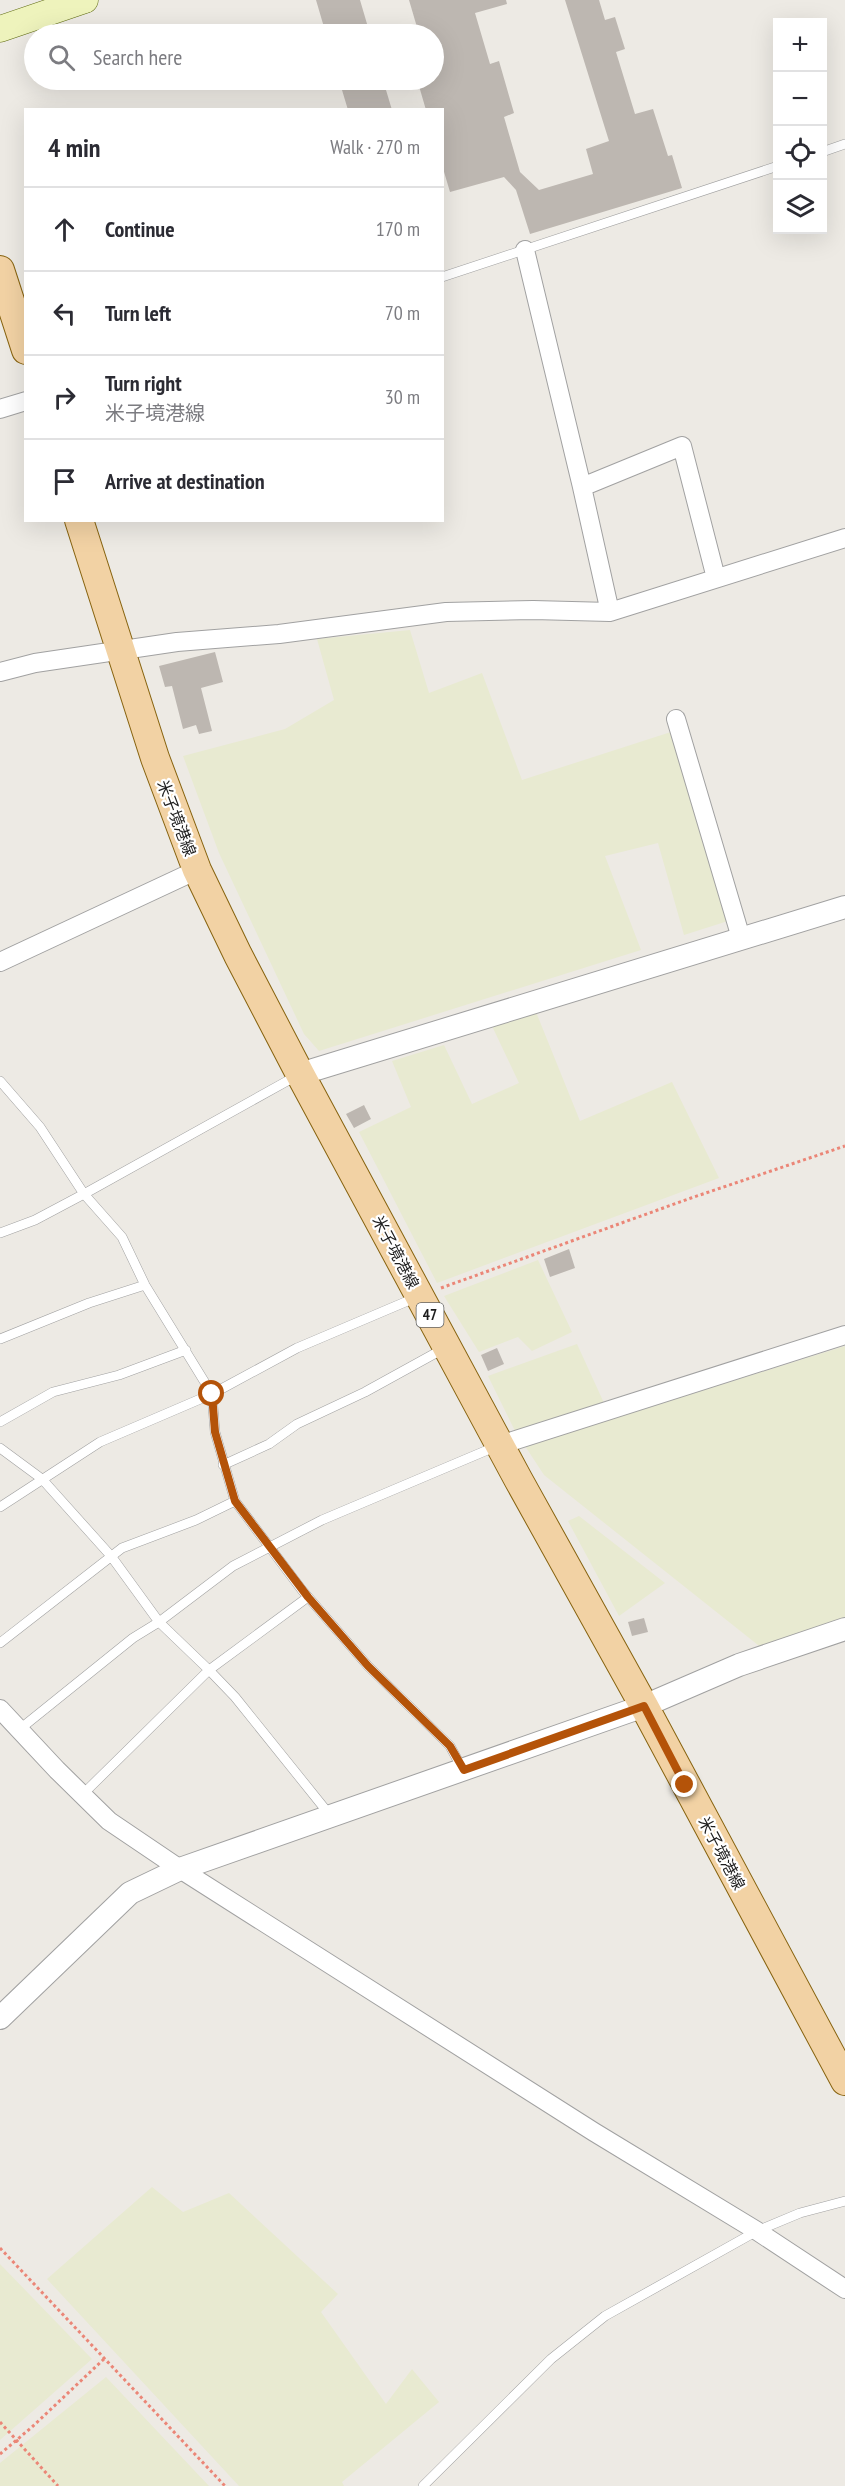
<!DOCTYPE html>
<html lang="en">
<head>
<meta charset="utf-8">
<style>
  :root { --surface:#fff; --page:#f2f2f3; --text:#2b2b33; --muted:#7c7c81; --line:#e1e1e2 }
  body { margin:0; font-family:"PT Sans Narrow","Noto Sans JP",sans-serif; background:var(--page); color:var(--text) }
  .controls { position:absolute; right:18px; top:18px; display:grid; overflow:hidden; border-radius:0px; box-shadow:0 6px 24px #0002 }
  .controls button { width:54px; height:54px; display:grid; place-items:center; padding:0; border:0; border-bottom:2px solid var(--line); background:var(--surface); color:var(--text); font:30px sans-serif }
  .stop { position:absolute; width:18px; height:18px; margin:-14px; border:4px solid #b45309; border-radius:50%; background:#fff }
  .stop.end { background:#b45309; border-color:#fff; box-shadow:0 2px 6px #0008 }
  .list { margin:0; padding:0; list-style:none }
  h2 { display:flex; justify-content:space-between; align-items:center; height:78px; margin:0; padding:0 24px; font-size:26px }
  h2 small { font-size:20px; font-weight:400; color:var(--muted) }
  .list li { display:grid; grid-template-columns:39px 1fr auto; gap:18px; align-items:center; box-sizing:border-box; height:84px; padding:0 24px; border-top:2px solid var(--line) }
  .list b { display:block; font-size:22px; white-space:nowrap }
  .list p { margin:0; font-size:20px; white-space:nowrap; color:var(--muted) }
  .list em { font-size:20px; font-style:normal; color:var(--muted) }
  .icon { flex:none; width:33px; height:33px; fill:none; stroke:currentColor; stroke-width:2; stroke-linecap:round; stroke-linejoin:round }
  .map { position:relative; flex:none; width:845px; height:2486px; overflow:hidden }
  .search { position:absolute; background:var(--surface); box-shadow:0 6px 24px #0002; left:24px; top:24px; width:420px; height:66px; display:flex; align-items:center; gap:15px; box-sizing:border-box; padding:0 21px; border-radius:33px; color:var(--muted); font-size:22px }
  .panel { position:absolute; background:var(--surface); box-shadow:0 6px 24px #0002; left:24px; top:108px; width:420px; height:414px; border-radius:0px }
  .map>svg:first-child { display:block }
  .farmland { fill:#e8ead1 }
  .building { fill:#bdb7b1 }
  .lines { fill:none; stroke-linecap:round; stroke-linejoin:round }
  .service-casing { stroke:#a1a1a1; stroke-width:10 }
  .minor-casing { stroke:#a1a1a1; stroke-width:20 }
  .tertiary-casing { stroke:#a1a1a1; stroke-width:24 }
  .secondary-casing { stroke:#5d690f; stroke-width:27 }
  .primary-casing { stroke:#87630f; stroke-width:30 }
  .path { stroke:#eb8677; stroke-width:3; stroke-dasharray:3 3; stroke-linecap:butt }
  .service { stroke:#fff; stroke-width:9 }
  .minor { stroke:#fff; stroke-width:18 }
  .tertiary { stroke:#fff; stroke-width:22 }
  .secondary { stroke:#eef3bc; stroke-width:26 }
  .primary { stroke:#f2d2a4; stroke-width:28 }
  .route { stroke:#b45309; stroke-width:8 }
  .labels { text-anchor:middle; stroke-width:4.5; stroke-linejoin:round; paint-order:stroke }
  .shield { fill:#fff; stroke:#616161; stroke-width:1.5 }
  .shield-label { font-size:15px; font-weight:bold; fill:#1d1d1d }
  .street-label { font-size:16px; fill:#1d1d1d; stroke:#fff }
</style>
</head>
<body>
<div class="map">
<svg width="845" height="2486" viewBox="0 0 845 2486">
  <rect width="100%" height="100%" fill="#edeae4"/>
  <!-- farmland -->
  <path class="farmland" d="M410 630 429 693 482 673 522 780 674 731 728 921 684 935 658 843 605 856 641 950 319 1051 304 1034 219 853 183 756 285 729 334 700 317 639Z
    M536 1012 580 1121 672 1082 719 1178 437 1283 359 1132 411 1107 392 1061 444 1045 472 1104 519 1083 492 1026Z
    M538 1260 572 1332 532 1351 518 1337 479 1352 444 1296Z
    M577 1344 604 1403 517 1435 488 1376Z
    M845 1346V1619L763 1649 544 1475 525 1446Z
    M579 1516 665 1583 619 1616 568 1521Z
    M152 2187 183 2212 229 2193 338 2294 321 2312 386 2404 412 2369 439 2402 342 2482 344 2486H239L47 2279Z
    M0 2264 92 2359 0 2440Z
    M106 2377 209 2486H0V2463Z"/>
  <!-- building -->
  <path class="building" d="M316 0H360L370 34H326Z
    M409 0H506L507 4 475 13 490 64 499 61 514 113 504 117 520 172 539 190 593 174 586 149 609 141 565 0H599L605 20 615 17 625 49 616 52 635 114 653 109 668 156 672 155 682 188 530 234 516 190 504 177 450 192 442 165V110H426L419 86 434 81V34H419Z
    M339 80H383L392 110H348Z
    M215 652 223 682 201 688 212 731 199 734 196 725 183 729 172 686 165 687 159 666Z
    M364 1105 371 1119 354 1128 346 1114Z
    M569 1249 575 1268 550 1277 544 1259Z
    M497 1348 504 1364 488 1371 481 1355Z
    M644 1618 648 1632 632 1636 628 1622Z"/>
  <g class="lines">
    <defs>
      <path id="service" d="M822 152 845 144
        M442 277 778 166
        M0 1081 40 1127 84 1194 122 1237 145 1285 212 1394 215 1432 235 1501 302 1590 368 1666 450 1746 463 1770
        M0 1233 35 1220 84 1194 298 1075
        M0 1339 89 1303 145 1285
        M0 1422 53 1392 119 1375 186 1350
        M0 1448 42 1479 111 1556 159 1622 209 1670 308 1597
        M223 1465 269 1444 297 1424 365 1392 443 1349
        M0 1507 100 1442 212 1394 297 1348 417 1297
        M0 1643 122 1548 196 1520 235 1501
        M20 1729 133 1638 159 1622 233 1566 322 1520 497 1446
        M82 1795 209 1670 235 1697 325 1809 328 1816
        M423 2486 551 2359 605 2316 757 2231 800 2213 845 2201"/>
      <path id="minor" d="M525 250 582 487
        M0 409 26 401
        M610 612 582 487 682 446 716 578
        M0 672 35 663 177 642 279 634 446 612 533 610 610 612 845 538
        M676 719 741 938
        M0 962 197 870
        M500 1445 845 1335
        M0 1709 57 1770 109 1821 180 1869 594 2132 757 2231 845 2289"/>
      <path id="tertiary" d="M300 1074 845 907
        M0 2018 130 1893 180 1869 644 1706 739 1665 845 1629"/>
      <path id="secondary" d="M0 29 85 0"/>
      <path id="primary" d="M0 270 26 350
        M79 520 155 758 197 870 238 955 300 1074 518 1479 644 1706 845 2081"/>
    </defs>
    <!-- service casing -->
    <use href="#service" class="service-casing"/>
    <!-- minor casing -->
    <use href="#minor" class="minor-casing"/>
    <!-- tertiary casing -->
    <use href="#tertiary" class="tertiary-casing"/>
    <!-- secondary casing -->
    <use href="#secondary" class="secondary-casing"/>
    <!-- primary casing -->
    <use href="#primary" class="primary-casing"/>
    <!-- path -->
    <path class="path" d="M441 1288 691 1198 845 1146
      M0 2248 225 2486
      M0 2422 58 2486
      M0 2454 32 2427 105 2358"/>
    <!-- service -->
    <use href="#service" class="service"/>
    <!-- minor -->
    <use href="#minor" class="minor"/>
    <!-- tertiary -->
    <use href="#tertiary" class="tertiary"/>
    <!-- secondary -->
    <use href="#secondary" class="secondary"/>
    <!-- primary -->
    <use href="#primary" class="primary"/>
  </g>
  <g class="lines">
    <!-- route -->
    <path class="route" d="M212 1394 215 1432 235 1501 308 1597 368 1666 450 1746 464 1770 644 1706 685 1785"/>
  </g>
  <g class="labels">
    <!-- shield labels -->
    <rect class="shield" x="416.5" y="1303" width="27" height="24" rx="4.5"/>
    <g class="shield-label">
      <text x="430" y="1320">47</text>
    </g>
    <!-- street labels -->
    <g class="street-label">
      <text transform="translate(177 818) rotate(69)" y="6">米子境港線</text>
      <text transform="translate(396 1252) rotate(62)" y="6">米子境港線</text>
      <text transform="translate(722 1853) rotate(62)" y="6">米子境港線</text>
    </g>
  </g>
</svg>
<div class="controls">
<button>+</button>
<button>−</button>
<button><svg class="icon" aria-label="locate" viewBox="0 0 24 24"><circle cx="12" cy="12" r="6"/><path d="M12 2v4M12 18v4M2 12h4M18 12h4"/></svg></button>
<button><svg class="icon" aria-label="layers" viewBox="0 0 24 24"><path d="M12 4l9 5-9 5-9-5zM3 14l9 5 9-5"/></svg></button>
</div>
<div class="stop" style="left:212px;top:1394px"></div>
<div class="stop end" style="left:685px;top:1785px"></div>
<div class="search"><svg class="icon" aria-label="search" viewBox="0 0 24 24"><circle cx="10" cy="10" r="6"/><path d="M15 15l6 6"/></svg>Search here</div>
<section class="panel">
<h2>4 min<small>Walk · 270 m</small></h2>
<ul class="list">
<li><svg class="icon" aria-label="ahead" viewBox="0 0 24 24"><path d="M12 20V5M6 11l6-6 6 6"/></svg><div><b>Continue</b></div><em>170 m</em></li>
<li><svg class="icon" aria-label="left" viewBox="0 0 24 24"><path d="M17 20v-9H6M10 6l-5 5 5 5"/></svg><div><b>Turn left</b></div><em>70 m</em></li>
<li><svg class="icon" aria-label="right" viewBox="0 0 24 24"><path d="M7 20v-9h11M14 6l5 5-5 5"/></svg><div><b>Turn right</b><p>米子境港線</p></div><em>30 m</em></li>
<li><svg class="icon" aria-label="arrive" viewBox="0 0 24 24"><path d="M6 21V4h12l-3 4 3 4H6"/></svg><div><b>Arrive at destination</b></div></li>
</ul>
</section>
</div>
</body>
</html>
